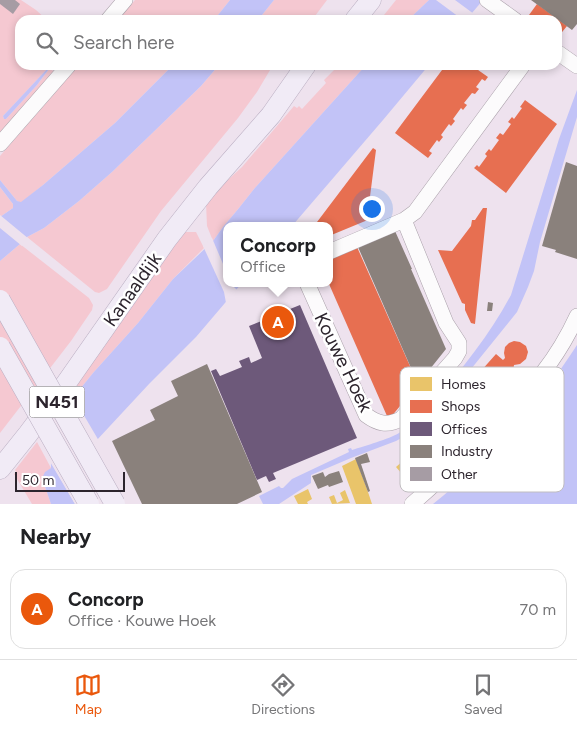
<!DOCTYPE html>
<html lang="en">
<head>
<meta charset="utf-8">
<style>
  :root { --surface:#fff; --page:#f2f2f2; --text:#202124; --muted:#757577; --line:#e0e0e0; --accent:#ea580c }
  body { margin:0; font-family:Figtree,sans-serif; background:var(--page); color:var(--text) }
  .scale { position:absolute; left:15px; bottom:12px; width:110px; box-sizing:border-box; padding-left:5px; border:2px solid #2c242d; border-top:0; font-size:14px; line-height:18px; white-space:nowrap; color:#2c242d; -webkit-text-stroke:4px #fff; paint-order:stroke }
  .you { position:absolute; left:371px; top:208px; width:18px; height:18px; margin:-12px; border:4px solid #fff; border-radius:50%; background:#1a73e8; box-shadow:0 0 0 8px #1a73e833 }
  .badge { display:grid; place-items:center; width:32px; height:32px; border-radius:50%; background:var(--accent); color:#fff; font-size:16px; font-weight:700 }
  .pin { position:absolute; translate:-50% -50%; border:2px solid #fff; box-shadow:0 1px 5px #0006 }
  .popup { position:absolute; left:223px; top:222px; width:110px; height:65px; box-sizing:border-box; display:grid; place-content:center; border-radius:10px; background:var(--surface); filter:drop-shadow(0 1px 4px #0005); font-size:16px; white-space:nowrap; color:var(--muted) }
  .popup b { font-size:19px; color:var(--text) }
  .popup::after { content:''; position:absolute; left:50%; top:100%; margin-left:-10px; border:10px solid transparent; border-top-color:var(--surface) }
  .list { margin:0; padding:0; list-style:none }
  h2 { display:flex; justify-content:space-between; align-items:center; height:65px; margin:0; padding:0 20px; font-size:21px }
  h2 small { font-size:16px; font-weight:400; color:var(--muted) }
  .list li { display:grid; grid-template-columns:32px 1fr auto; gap:15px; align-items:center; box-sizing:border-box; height:80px; margin:0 10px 10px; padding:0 10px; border:1px solid var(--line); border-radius:15px }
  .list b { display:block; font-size:19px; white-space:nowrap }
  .list p { margin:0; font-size:16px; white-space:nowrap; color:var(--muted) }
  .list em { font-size:16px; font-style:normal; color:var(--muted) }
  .icon { flex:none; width:28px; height:28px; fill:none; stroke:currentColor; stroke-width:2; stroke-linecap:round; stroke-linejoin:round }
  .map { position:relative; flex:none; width:577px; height:504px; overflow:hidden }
  .search { position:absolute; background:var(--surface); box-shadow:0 2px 8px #0003; left:15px; right:15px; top:15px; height:55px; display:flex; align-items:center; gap:12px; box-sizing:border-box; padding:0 18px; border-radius:15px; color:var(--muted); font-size:19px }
  .sheet { height:155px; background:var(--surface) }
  nav { display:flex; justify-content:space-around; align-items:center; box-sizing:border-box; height:70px; border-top:1px solid var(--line); background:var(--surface); font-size:14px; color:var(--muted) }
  nav a { display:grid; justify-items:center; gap:2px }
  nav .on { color:var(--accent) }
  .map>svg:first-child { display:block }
  .green { fill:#f5c8d1 }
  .water { fill:#c2c3f7 }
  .pier { fill:#eee2ee }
  .homes { fill:#e9c46a }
  .shops { fill:#e76f51 }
  .offices { fill:#6d597a }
  .industry { fill:#8a817c }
  .building { fill:#a69ca4 }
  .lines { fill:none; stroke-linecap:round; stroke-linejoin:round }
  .minor-casing { stroke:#aaa1aa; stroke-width:16 }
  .major-casing { stroke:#baaec2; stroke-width:21 }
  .minor { stroke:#fcfbfc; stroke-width:15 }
  .major { stroke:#f1ebf6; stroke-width:20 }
  .major-bridge-casing { stroke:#baaec2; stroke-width:21; stroke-linecap:butt }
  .major-bridge { stroke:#f1ebf6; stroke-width:20 }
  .labels { text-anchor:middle; stroke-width:5; stroke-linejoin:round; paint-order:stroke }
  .shield { fill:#fff; stroke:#6b666c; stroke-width:1 }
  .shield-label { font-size:18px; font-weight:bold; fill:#2c242d }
  .street-label { font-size:19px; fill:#2c242d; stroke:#fff }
  .key { fill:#fff; stroke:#c0bdc0; stroke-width:1 }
  .key-label { font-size:14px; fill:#2c242d }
</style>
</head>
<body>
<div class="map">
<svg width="577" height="504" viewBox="0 0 577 504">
  <rect width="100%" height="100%" fill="#eee2ee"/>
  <!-- green -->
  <path class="green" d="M0 0H21L36 10 47 20H20V65H51L3 116 4 119H6L37 85 49 69 54 71 0 134Z
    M135 0H230L214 20H118Z
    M274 0H327L312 20H258Z
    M396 0H429L408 20H380Z
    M79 65H173L115 123 43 185 21 203 17 201 0 180V156Z
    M219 65H273L257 92 238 118 161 211 107 289 99 293 95 292 27 237 44 228 79 201 112 172 201 86Z
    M339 65H366L254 189 239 208 223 227 213 241 207 226 206 203 220 187 242 167 294 106 297 108 299 106 302 109 326 83 324 80Z
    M0 187 13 204V208L0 217Z
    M182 232H196L204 248 173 279 138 323 93 373 72 399 69 391Z
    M20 244 89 298 93 305 92 310 71 341 0 433V261Z
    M37 442 51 468 42 478 51 504H32L14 474 16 472 15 470Z"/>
  <!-- water -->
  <path class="water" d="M230 0H274L258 20H214Z
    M429 0H483L466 20H408Z
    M173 65H219L201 86 112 172 79 201 44 228 27 237 20 244 0 261V217L13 208V204L0 187V180L17 201 21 202 43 185 115 123Z
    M366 65H429L383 120 292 226H227V283H242L196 337 149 384 96 441 72 399 93 373 138 323 173 279 213 241 223 227 239 208 254 189Z
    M48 68 49 69 37 85 6 119H4L3 116Z
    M577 90V117L540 242 534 271 528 287 517 312 446 400 414 431 396 441 351 458 311 475V483L279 504H263L259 496 279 486 281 488H283L292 479 349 452 348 449 351 448 352 450C365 446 389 439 399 433 412 424 422 412 433 401 463 369 490 334 511 295L559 139Z
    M577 345V504H433C489 459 538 406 577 345Z
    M51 462 75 504H51L42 478 45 472 51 468Z"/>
  <!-- pier -->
  <path class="pier" d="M436 0H455L474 14 469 20H463Z
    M0 215 29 239 22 246 0 228Z
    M212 238 226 271 227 283H232L234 287 238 291 225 306 224 305 226 303 224 292 203 246Z
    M72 395 99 441 97 443 94 442 70 400 69 398Z
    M69 455 79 457 87 471 77 504H75L49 460Z"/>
  <!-- homes -->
  <path class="homes" d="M421 445 433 459 408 481 396 467Z
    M356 459 368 492 372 504H356L342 466Z
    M308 489 312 499 307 502 308 504H298L294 496Z
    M345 490 350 503 332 504 329 497 334 495 337 503 343 500 340 493Z"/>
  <!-- shops -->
  <path class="shops" d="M537 4 567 26 558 37 557 36V20H535L529 15Z
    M449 65H471L488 77 485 81 482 79 476 87 479 89 475 94 472 93 464 103 467 105 463 110 461 108 453 119 455 121 451 126 449 124 441 135 443 137 439 142 437 140 429 151 432 153 428 158 395 133 445 66 447 67Z
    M525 100 557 124 506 193 474 168 477 165 479 167 487 156 485 154 489 149 491 151 499 140 496 138 500 133 503 135 511 124 508 122 512 117 514 119 522 108 520 107Z
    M373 148 376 150 368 212 375 217 329 236V226H314Z
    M483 208H487L475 324 471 323 465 310V304L462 303 438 250 452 251 471 226 472 220H475Z
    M357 247 418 384 391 417 387 416 329 284V259Z
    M514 341 520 342 526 346 528 352 526 359 520 364 514 365 513 372 507 378 513 384 475 427 471 419 469 410 456 399 496 354 503 360 505 358 504 353 505 347 509 343Z"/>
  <!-- offices -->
  <path class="offices" d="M300 305 357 438 273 473 276 479 269 482 266 476 257 480 211 371 216 369 220 376 242 367 239 361 249 357 251 363 262 358 249 326 269 318 267 313 278 308 280 313Z"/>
  <!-- industry -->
  <path class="industry" d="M531 0H577V24L572 30Z
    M566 162 577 166V259L555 252 556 250 542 246Z
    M395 231 412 269H411L446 349 418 384 358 247Z
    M488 302 493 303 492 311H487Z
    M207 364 262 492 237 504H142L112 441 155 420 150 410 178 396 171 381Z
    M367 453 370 462 361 464 370 491 368 492 355 458Z
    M339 471 343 482 329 487 328 485 318 489 312 476 323 472 325 477 329 474Z"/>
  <!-- building -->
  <path class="building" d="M0 0H15L20 4 13 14 0 4Z"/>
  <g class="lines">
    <defs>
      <path id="minor" d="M487 0 515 20
        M108 20 125 0
        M557 52 577 66
        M0 144 69 65
        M329 252 404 220 415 212 523 65
        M307 283 366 415C378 424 387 426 401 419L455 358 459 351V343L446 323 404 220
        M412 504C442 478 470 451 498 423 531 389 557 360 577 316"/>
      <path id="major" d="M355 20 371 0
        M0 469 28 434 67 382 167 239 208 187 271 115 306 65"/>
    </defs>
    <!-- minor casing -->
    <use href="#minor" class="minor-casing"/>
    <!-- major casing -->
    <use href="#major" class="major-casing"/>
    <!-- minor -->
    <use href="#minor" class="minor"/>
    <!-- major -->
    <use href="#major" class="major"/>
    <defs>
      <path id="major-bridge" d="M0 300 115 504
        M0 347 89 504"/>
    </defs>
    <!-- major-bridge casing -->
    <use href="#major-bridge" class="major-bridge-casing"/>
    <!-- major-bridge -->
    <use href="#major-bridge" class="major-bridge"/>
  </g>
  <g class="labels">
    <!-- shield labels -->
    <rect class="shield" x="29.5" y="386.5" width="55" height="31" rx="4"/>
    <g class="shield-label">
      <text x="57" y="408">N451</text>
    </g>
    <!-- street labels -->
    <g class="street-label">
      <text transform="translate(132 289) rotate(-55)" y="7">Kanaaldijk</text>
      <text transform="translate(344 362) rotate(64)" y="7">Kouwe Hoek</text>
    </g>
  </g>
  <!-- legend -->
  <rect x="400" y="367" width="164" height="125" rx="8" class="key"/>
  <rect x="410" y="377" width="22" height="14" fill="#e9c46a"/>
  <rect x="410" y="400" width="22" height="13" fill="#e76f51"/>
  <rect x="410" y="422" width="22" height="14" fill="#6d597a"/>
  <rect x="410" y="445" width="22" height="13" fill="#8a817c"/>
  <rect x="410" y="467" width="22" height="14" fill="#a69ca4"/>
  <g class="key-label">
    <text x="441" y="389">Homes</text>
    <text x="441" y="411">Shops</text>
    <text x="441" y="434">Offices</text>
    <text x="441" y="456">Industry</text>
    <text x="441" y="479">Other</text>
  </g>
</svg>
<div class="scale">50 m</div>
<div class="you"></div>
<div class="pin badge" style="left:278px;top:322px">A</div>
<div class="popup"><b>Concorp</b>Office</div>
<div class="search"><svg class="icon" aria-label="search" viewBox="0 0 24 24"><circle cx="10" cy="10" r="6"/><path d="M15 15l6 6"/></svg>Search here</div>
</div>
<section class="sheet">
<h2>Nearby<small></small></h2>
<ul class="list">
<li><span class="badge">A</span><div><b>Concorp</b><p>Office · Kouwe Hoek</p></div><em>70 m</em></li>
</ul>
</section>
<nav>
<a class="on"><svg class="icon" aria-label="map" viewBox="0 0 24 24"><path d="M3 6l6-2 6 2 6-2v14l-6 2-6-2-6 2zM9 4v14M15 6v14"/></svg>Map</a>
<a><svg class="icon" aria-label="directions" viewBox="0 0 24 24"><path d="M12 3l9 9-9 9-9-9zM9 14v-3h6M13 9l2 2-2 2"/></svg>Directions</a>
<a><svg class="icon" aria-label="saved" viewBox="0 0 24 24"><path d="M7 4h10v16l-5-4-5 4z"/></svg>Saved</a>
</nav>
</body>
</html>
